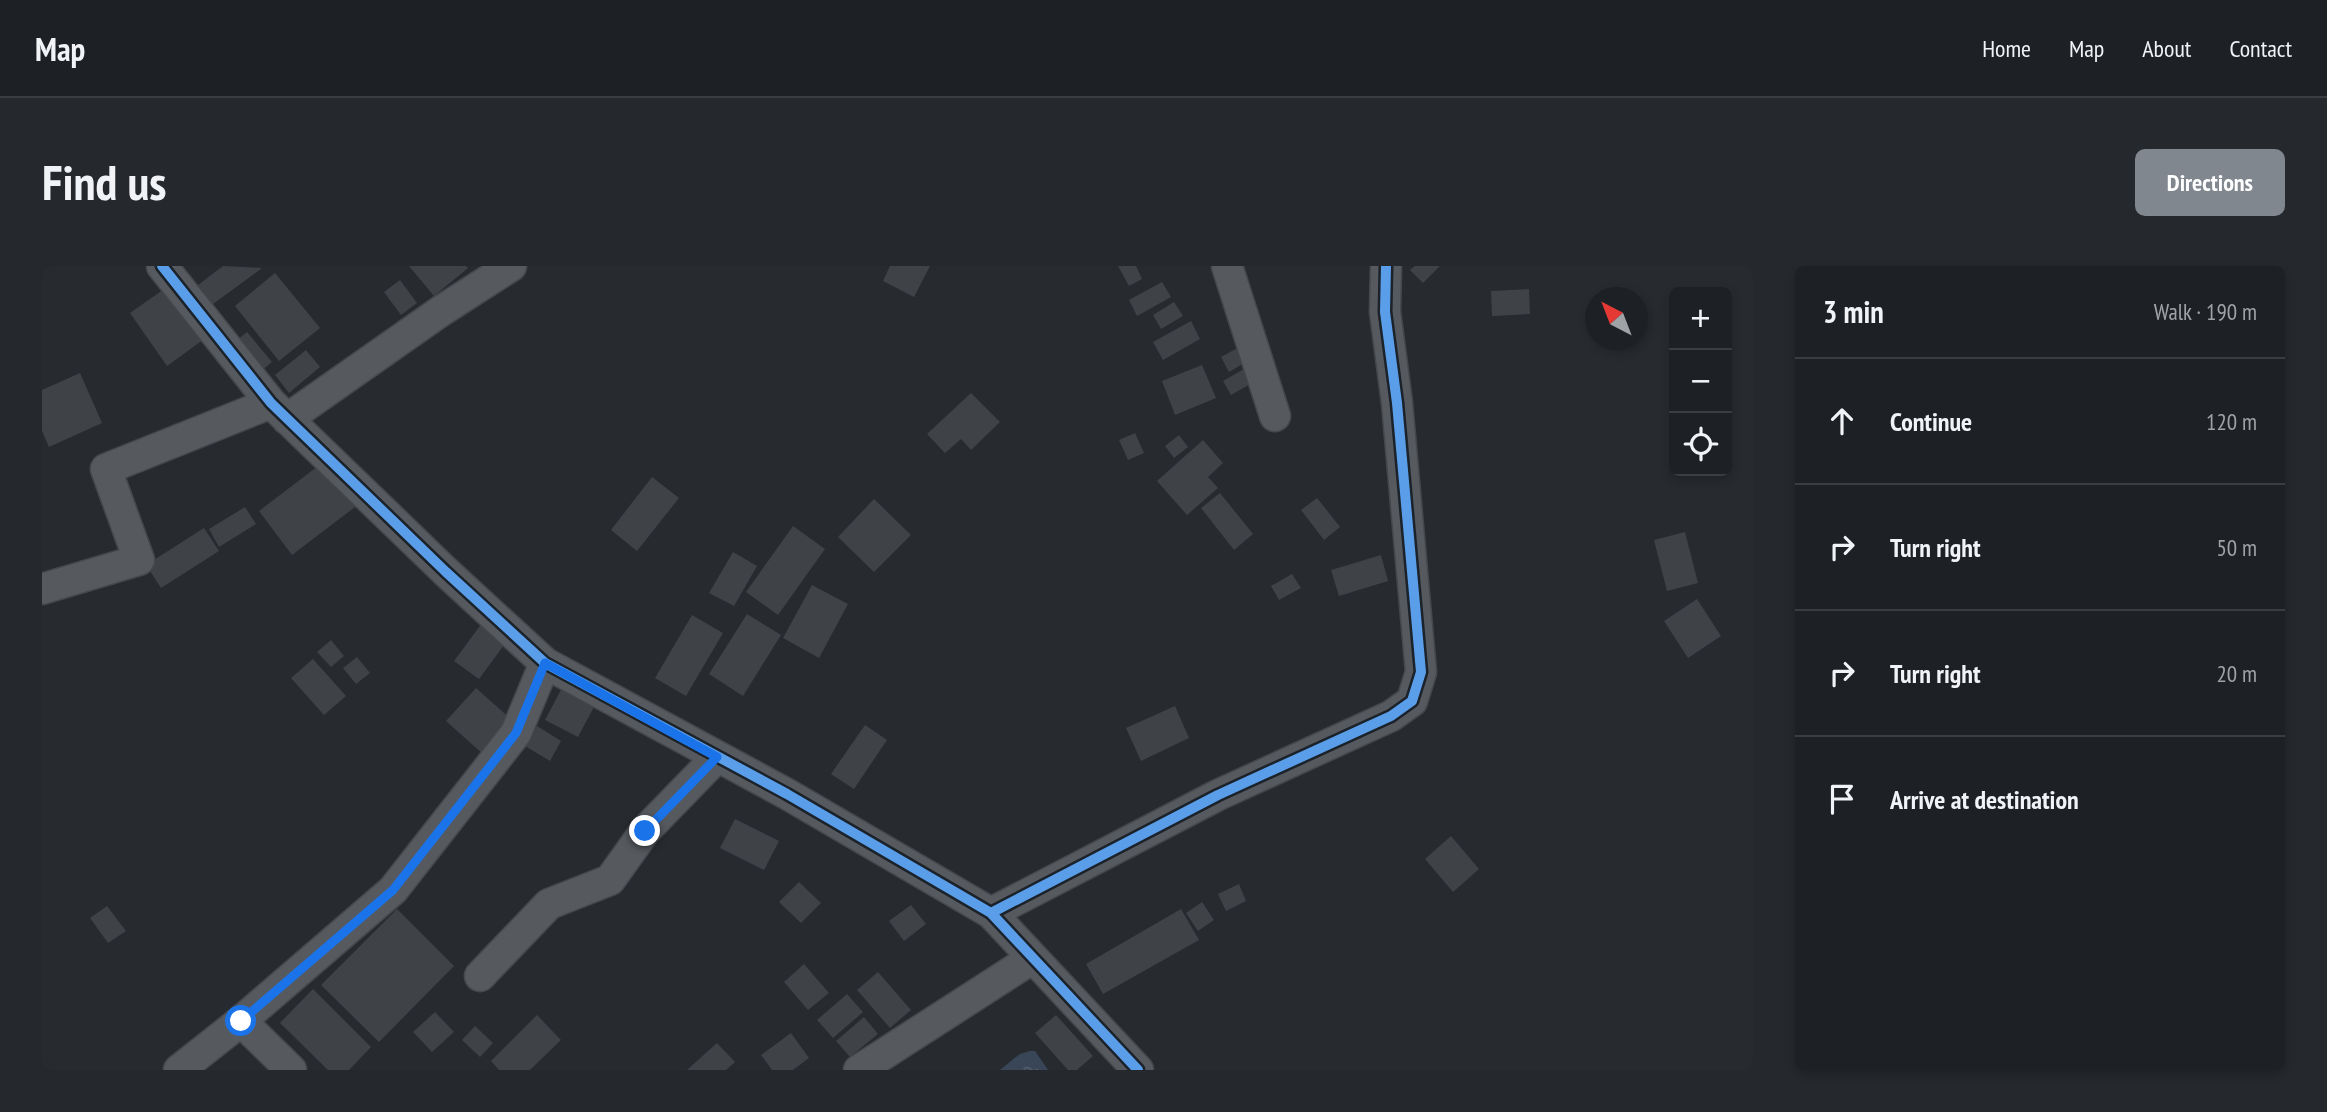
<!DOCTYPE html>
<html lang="en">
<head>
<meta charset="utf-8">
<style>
  :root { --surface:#1d2024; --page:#25282c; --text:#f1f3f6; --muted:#a0a3a6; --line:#3b3e41; --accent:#80878f }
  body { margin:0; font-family:"PT Sans Narrow",sans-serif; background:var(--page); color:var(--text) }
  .controls { position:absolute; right:21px; top:21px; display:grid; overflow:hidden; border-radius:10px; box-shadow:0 4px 10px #0003 }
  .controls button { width:63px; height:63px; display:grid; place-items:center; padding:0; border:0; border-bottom:2px solid var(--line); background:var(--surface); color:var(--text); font:35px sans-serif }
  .compass { position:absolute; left:1543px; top:21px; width:63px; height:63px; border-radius:50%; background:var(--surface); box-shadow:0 4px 10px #0003; rotate:318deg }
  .stop { position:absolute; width:21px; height:21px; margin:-16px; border:5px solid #1a73e8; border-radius:50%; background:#fff }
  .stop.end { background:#1a73e8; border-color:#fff; box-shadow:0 2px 7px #0008 }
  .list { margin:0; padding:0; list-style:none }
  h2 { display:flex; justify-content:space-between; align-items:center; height:91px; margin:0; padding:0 28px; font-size:30px }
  h2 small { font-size:23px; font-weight:400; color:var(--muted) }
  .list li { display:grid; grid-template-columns:46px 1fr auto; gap:21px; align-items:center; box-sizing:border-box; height:126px; padding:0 28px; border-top:2px solid var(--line) }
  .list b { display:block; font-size:26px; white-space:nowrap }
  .list em { font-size:23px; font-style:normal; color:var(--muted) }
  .icon { flex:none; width:38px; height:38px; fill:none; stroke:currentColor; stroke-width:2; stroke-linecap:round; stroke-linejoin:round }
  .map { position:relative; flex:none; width:1711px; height:804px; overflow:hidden; border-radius:10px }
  header { display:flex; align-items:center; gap:42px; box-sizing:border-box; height:98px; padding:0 35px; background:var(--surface); border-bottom:2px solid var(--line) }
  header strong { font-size:33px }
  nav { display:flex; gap:38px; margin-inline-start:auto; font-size:24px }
  .intro { display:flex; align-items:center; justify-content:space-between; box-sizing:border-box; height:168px; padding:0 42px }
  h1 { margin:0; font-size:49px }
  .button { padding:18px 32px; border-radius:10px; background:var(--accent); color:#fff; font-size:24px; font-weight:700 }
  main { display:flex; gap:42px; padding:0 42px }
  aside { flex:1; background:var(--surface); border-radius:10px; box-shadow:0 4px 10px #0003 }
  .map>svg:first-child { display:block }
  .water { fill:url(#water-ripples) }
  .building { fill:#3f4247 }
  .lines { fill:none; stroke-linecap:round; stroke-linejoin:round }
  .minor-casing { stroke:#44474b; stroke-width:33 }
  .minor { stroke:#565a5f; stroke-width:30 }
  .cycleway-casing { stroke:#1b222a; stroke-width:15 }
  .cycleway { stroke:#5a9eea; stroke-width:10 }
  .route { stroke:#1a73e8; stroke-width:9 }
</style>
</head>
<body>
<header>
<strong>Map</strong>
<nav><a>Home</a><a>Map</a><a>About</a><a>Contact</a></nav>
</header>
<div class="intro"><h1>Find us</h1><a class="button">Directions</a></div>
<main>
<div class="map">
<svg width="1711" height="804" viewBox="0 0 1711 804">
  <defs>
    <pattern id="water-ripples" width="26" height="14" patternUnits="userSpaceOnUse" patternTransform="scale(1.75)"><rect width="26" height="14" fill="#384657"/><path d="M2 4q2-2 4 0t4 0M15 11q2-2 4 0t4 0" fill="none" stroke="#525f6e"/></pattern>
  </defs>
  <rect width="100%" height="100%" fill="#272b30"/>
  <!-- water -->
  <path class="water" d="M988 785H993L1006 804H958L978 788Z"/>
  <!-- building -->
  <path class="building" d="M181 0 220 2 171 38 156 19Z
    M367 0H424L426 2 392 30Z
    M848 0H888L872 31 841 15Z
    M1076 0H1094L1100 13 1087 20Z
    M1373 0H1398L1381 17 1368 4Z
    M233 7 278 62 237 95 193 40Z
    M358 14 375 37 359 49 342 26Z
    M1120 16 1129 31 1095 50 1087 34Z
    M125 21 161 74 125 100 88 47Z
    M1487 23 1488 48 1450 50 1449 25Z
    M1132 36 1141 50 1119 63 1111 49Z
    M1149 55 1158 73 1121 94 1111 76Z
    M205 66 230 96 215 108 190 78Z
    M1201 79 1209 93 1187 106 1179 91Z
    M264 84 278 101 247 127 233 109Z
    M1160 99 1174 132 1133 149 1120 115Z
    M1202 103 1210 117 1189 129 1181 115Z
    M38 107 60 157 7 181 0 165V124Z
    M929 127 958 156 929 184 919 173 903 187 885 168Z
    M1093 167 1102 187 1086 194 1077 174Z
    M1137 169 1146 181 1132 192 1123 180Z
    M1161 174 1181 197 1166 211 1176 222 1145 249 1115 215Z
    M280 197 313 241 250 289 217 245Z
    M610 211 637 232 595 285 569 264Z
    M1178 227 1211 268 1192 284 1159 242Z
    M1275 232 1298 261 1282 274 1259 244Z
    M832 233 869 269 832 306 796 271Z
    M203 241 214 258 177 281 167 263Z
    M751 260 783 283 736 349 704 326Z
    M162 262 177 285 119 322 104 299Z
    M1643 266 1656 317 1625 325 1612 274Z
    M691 286 715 300 692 340 667 327Z
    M1339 289 1346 315 1297 330 1289 304Z
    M1250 308 1259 322 1237 334 1229 320Z
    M770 319 806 338 777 392 741 372Z
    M1655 333 1679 370 1646 392 1622 355Z
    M705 348 739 369 701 430 667 408Z
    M650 349 681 367 644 430 613 412Z
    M440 357 465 375 437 413 412 395Z
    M289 374 302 390 289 401 275 386Z
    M315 391 328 407 314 418 301 402Z
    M271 393 304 430 282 449 249 412Z
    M521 420 554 437 536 471 503 454Z
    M434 422 471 455 441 488 404 455Z
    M1133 440 1147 472 1099 495 1084 462Z
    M823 459 845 474 812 523 789 508Z
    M495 460 519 475 508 495 483 480Z
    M693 553 737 575 722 604 678 582Z
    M1409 570 1437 603 1411 626 1383 593Z
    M757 616 779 637 759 657 737 636Z
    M1197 618 1204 635 1184 645 1176 628Z
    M1160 636 1172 654 1156 665 1144 647Z
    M869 639 884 658 862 675 847 655Z
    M65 640 84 665 66 677 48 652Z
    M355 643 412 700 337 776 279 719Z
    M1139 643 1157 674 1061 728 1044 698Z
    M762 698 787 727 766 744 742 716Z
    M836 706 869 744 848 762 815 724Z
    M271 723 329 781 307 804H286L238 757Z
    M805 728 821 746 791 772 775 754Z
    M393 746 412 766 390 786 371 766Z
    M495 749 519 774 488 804H457L449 795Z
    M1014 749 1051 790 1035 804H1026L993 767Z
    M822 751 836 768 808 791 794 775Z
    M433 760 451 777 438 791 420 774Z
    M749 767 767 792 751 804H730L719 789Z
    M675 777 693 796 684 804H645Z"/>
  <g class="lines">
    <defs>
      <path id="minor" d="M120 0 229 137 404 306 503 397 745 528 949 647 1096 804
        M1185 0 1233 150
        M245 153 399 45 469 0
        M0 323 97 294 64 203 229 137
        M949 647 1176 529 1349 450 1370 435 1379 406 1355 137 1343 46 1344 0
        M438 710 507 638 568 614 603 565 675 491
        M199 755 351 624 474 467 503 397
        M137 804 199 755 249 804
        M817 804 991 692"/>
    </defs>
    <!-- minor casing -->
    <use href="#minor" class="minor-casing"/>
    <!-- minor -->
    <use href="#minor" class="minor"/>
    <defs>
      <path id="cycleway" d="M120 0 229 137 404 306 503 397 745 528 949 647 1096 804
        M949 647 1176 529 1349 450 1370 435 1379 406 1355 137 1343 46 1344 0"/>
    </defs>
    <!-- cycleway casing -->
    <use href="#cycleway" class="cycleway-casing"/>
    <!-- cycleway -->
    <use href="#cycleway" class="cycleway"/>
  </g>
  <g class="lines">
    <!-- route -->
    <path class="route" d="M199 755 351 624 474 467 503 397 675 491 603 565"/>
  </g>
</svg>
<div class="controls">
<button>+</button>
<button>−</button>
<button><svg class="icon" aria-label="locate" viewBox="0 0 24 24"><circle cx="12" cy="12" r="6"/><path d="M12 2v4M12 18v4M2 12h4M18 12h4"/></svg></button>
</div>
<svg class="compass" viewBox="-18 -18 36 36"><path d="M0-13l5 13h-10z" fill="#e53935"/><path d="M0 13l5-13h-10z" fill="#a0a3a6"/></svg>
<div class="stop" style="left:199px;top:755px"></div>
<div class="stop end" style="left:603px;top:565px"></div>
</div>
<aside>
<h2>3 min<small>Walk · 190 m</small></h2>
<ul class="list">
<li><svg class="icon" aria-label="ahead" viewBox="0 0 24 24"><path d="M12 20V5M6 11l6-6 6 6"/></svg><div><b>Continue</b></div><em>120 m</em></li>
<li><svg class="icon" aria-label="right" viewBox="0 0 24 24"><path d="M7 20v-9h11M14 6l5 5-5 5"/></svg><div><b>Turn right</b></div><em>50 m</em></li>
<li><svg class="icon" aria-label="right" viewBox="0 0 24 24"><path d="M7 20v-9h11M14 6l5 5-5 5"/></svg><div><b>Turn right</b></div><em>20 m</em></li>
<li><svg class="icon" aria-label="arrive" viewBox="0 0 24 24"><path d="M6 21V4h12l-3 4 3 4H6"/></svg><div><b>Arrive at destination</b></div></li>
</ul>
</aside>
</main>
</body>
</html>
